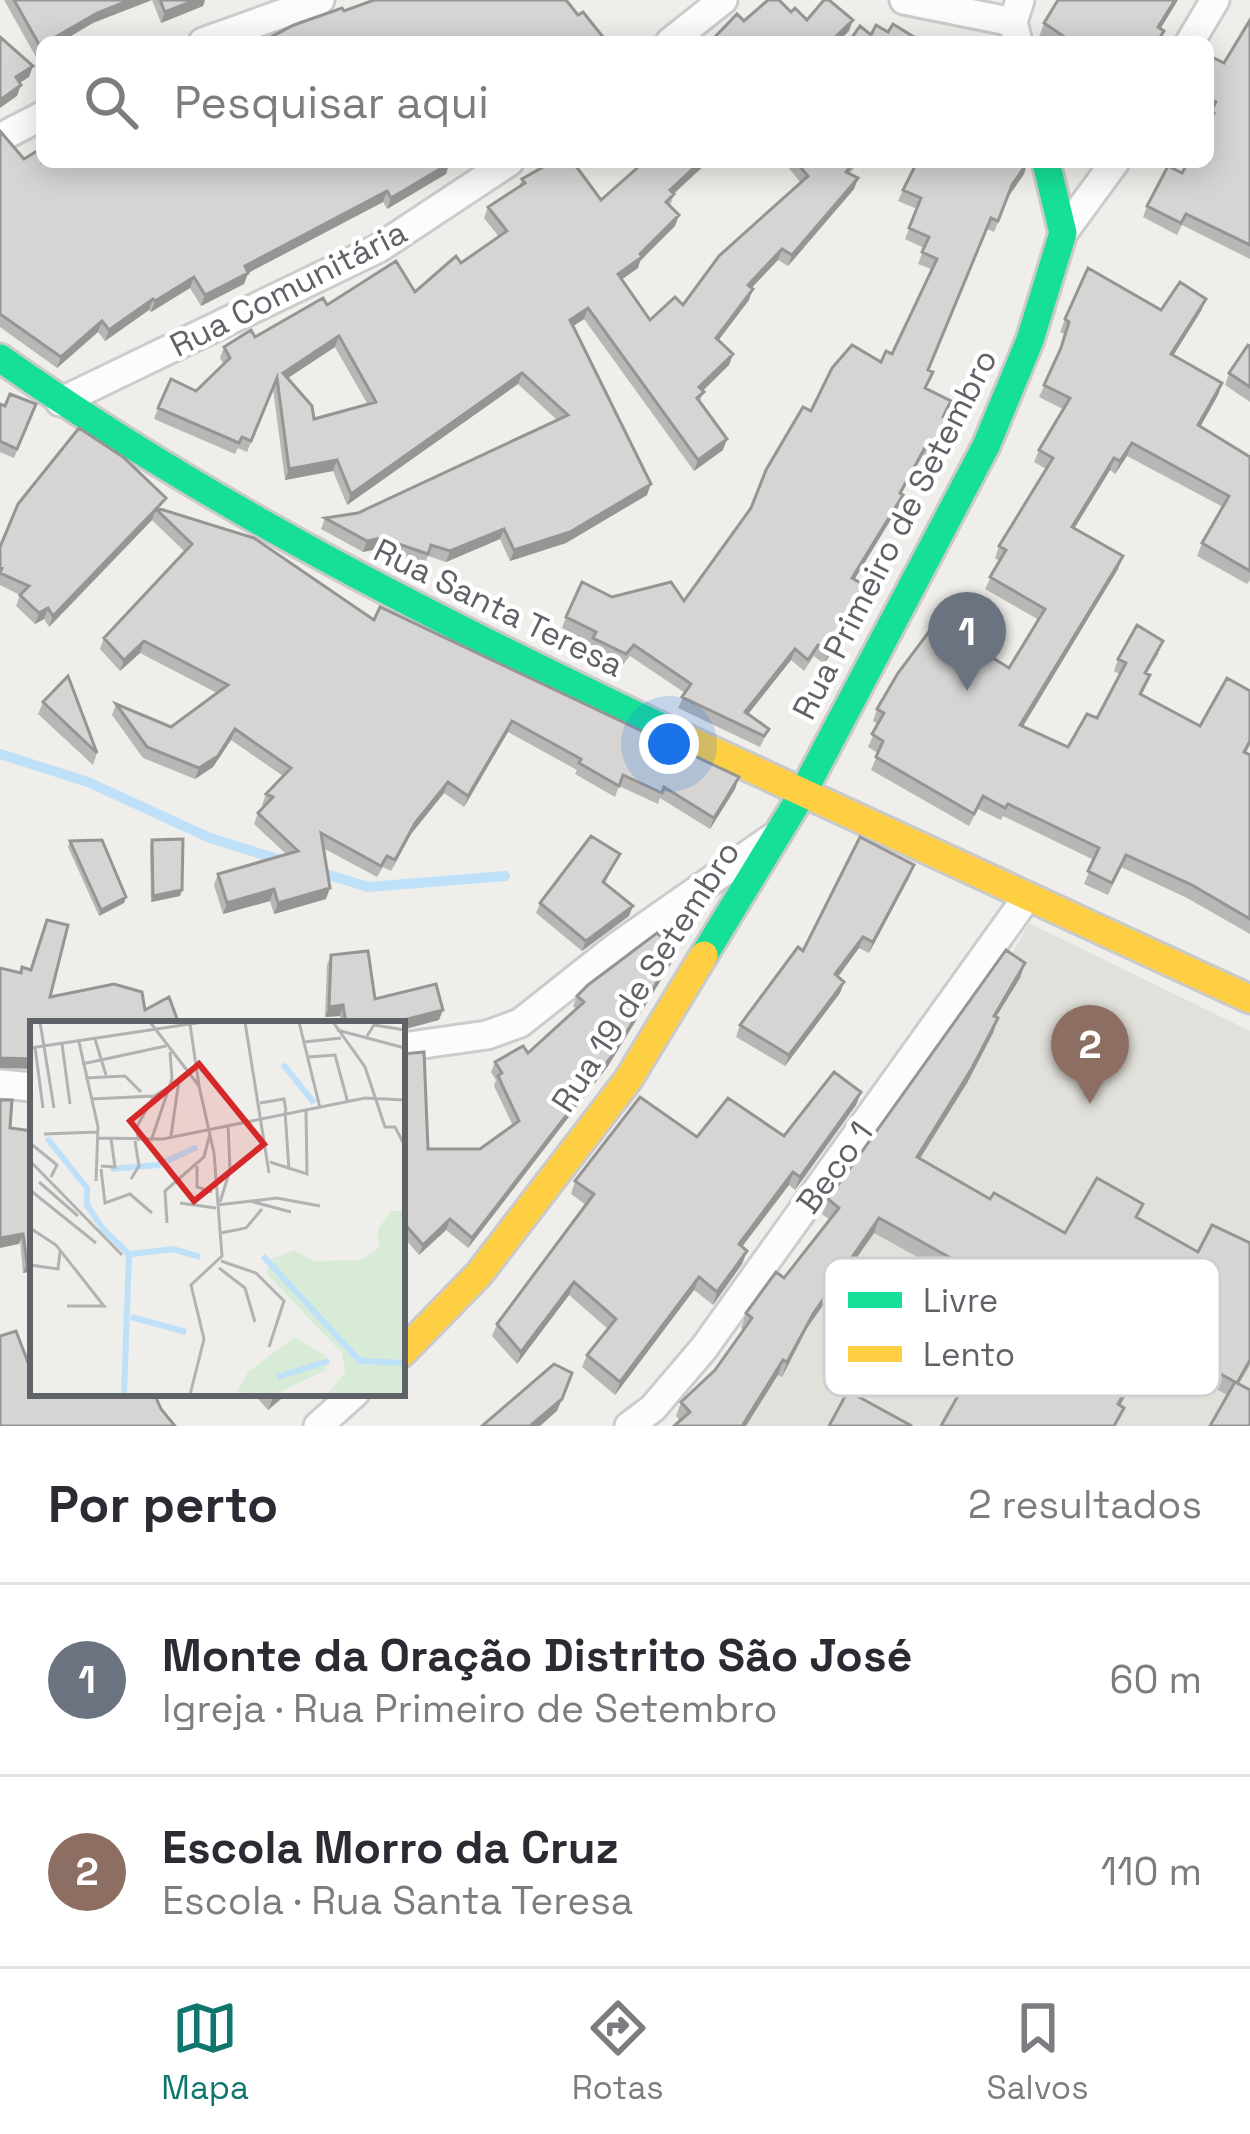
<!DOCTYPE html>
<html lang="pt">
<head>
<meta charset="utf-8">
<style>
  :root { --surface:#fff; --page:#f2f2f3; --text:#2b2b33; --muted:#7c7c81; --line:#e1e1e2; --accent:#0f766e }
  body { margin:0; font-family:"Space Grotesk",sans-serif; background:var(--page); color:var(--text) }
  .you { position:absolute; left:669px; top:744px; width:42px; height:42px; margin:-30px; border:9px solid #fff; border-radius:50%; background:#1a73e8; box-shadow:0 0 0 18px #1a73e833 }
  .badge { display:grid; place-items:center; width:78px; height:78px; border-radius:50%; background:var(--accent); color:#fff; font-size:39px; font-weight:700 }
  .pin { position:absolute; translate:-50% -99px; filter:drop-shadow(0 3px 6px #0008) }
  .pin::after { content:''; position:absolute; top:63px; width:42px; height:36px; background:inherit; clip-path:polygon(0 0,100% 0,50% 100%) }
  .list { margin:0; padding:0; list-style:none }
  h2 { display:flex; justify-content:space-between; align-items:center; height:156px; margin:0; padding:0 48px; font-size:51px }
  h2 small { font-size:39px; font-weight:400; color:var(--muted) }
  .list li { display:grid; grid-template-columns:78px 1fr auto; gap:36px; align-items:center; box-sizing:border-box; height:192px; padding:0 48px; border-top:3px solid var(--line) }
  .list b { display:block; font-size:45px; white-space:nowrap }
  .list p { margin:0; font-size:39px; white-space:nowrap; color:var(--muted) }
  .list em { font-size:39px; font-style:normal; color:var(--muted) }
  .icon { flex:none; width:66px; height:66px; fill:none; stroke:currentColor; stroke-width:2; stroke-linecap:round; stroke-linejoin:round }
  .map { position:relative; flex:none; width:1250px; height:1426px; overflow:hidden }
  .search { position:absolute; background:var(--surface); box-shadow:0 6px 30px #0003; left:36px; right:36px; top:36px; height:132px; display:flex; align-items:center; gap:30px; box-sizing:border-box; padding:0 42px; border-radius:18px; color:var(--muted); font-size:45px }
  .sheet { height:540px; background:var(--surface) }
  nav { display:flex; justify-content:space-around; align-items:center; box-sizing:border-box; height:168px; border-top:3px solid var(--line); background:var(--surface); font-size:33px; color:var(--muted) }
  nav a { display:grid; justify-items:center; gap:6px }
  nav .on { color:var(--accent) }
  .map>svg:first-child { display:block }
  .education { fill:#e2e0da }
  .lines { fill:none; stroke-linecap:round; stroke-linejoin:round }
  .stream { stroke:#bfe0f9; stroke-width:10 }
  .street-casing { stroke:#cbcccc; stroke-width:33 }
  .fast-casing { stroke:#cacacb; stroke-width:33 }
  .slow-casing { stroke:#cacacb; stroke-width:33 }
  .street { stroke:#fdfcfc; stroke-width:27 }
  .fast { stroke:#16e098; stroke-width:27 }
  .slow { stroke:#ffcf43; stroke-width:27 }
  .wall { fill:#b8b7b5; fill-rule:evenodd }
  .shaded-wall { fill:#969594 }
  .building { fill:#d6d5d3; stroke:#969594; stroke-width:3; fill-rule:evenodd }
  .labels { text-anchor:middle; stroke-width:9; stroke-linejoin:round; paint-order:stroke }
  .street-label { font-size:33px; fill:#5f6368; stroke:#fff }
  .inset-river { fill:none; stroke:#bfe0f9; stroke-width:6 }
  .inset-road { fill:none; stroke:#b1b2b2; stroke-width:3 }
  .view { fill:#d62828; fill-opacity:0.15; stroke:#d62828; stroke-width:6 }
  .inset-edge { fill:none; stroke:#5f6368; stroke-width:6 }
  .key { fill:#fff; stroke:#cfd0d2; stroke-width:3 }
  .key-label { font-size:33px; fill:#5f6368 }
</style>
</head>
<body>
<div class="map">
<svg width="1250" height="1426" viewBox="0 0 1250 1426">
  <rect width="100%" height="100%" fill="#efeeea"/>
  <!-- education -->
  <path class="education" d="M1029 923 1250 1031V1426H725L890 1178Z"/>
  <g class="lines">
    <!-- stream -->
    <path class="stream" d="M0 754 88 782 210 838 284 861
      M319 872 368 887 505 876"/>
    <defs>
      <path id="street" d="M904 0 1013 22
        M203 42 320 0
        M670 42 723 0
        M1018 42 1013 22 1020 0
        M1190 42 1215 0
        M9 133 42 116
        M1063 233 1115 162
        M60 402 379 248 509 162
        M402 1047 487 1035 520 1023 616 947 772 838
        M0 1084 33 1087
        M318 1426 355 1393
        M629 1426 653 1408 704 1348 1027 897"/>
      <path id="fast" d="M0 358C210 506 438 621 670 731
        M704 955 801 796 986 446 1030 340 1063 233 1046 162"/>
      <path id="slow" d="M670 731 1250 999
        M402 1353 479 1274 628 1080 704 955"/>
    </defs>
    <!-- street casing -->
    <use href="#street" class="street-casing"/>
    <!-- fast casing -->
    <use href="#fast" class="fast-casing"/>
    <!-- slow casing -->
    <use href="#slow" class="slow-casing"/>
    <!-- street -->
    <use href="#street" class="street"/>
    <!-- fast -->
    <use href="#fast" class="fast"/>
    <!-- slow -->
    <use href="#slow" class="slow"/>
  </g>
  <!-- wall -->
  <path class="wall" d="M4 0H205L203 6 161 23 152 0 42 42V53L36 57Z
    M1250 20V259L1182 225 1177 235 1143 217 1147 206 1182 173 1208 162V118L1210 112 1208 111V60L1224 63Z
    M1044 23 1161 29 1164 31 1160 42H1047L1039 37Z
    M0 131 24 159 42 162H456L448 167 446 174 387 209 383 202 248 273 244 284 201 306 190 288 151 312 149 310 105 341 98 332 57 368 0 327Z
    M633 162H708L674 194 670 206 675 226 640 261 638 268 622 279 650 320 683 305 800 182 784 162H859L849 174 858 178 854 189 788 266 778 260 751 288 749 300 718 340 733 354 729 365 703 391 700 402 723 450 694 471 584 319 573 326 647 495 566 543 510 561 500 539 446 562 428 556 424 565 377 549 363 552 321 529 325 518 358 513 557 420 518 384 347 505 333 471 285 480 273 389 247 452 238 448 235 454 154 419 158 408 196 391 224 365 220 358 224 347 255 337 327 305 415 292 461 263 499 237 484 218 488 207 519 187 522 179 601 200 637 168ZM335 347 368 405 314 419 287 378Z
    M1024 174 1008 197 994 232 987 229 928 370 926 389 944 418 951 422 947 433 933 460 923 455 901 494 899 506 854 580 869 588 865 600 824 664 814 656 804 671 791 660 748 714 769 729 760 747 678 708 685 693 630 656 622 666 589 650 591 643 562 628 566 617 612 597 684 601 751 508 811 411 892 354 931 269 918 264 924 248 905 239 917 209 898 201 903 190Z
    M1206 299 1201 311 1173 356 1222 383 1218 395 1200 427 1250 457V580L1247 584 1197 556 1202 543 1223 507 1127 456 1115 474 1110 470 1074 529 1118 569 1022 726 1068 747 1097 718 1119 674 1114 671 1118 659 1159 653 1147 673 1150 675 1142 695 1200 726 1250 691V745L1246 753 1250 755V934L1187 898 1121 867 1108 895 1084 884 1094 860 1003 816 1001 820 978 809 969 826 871 770 878 753 868 747 878 724 873 721 877 709 971 651 1009 668 1039 620 985 589 999 561 995 558 999 546 1046 469 1034 462 1039 450 1063 409 1039 397 1059 353 1064 334 1060 332 1065 319 1161 310Z
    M1250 346V402L1225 385 1229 373Z
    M0 404 5 406 36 404 14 458 0 452Z
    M18 504 162 510 374 620 735 789 710 829 660 798 658 804 619 786 615 797 575 774 577 770 508 732 464 807 444 793 411 834 391 871 383 867 377 877 323 848 326 899 274 914 270 901 223 914 214 885 218 874 286 854 254 824 258 813 264 806 262 805 266 794 283 776 231 740 213 767 195 779 143 758 112 715 116 704 171 727 217 693 140 653 120 671 100 649 104 638 185 552 152 520 49 627 44 619 35 624 16 606 20 595 0 585V547Z
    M43 702 97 753 93 765 38 714Z
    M152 840 180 896 151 902 150 846Z
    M70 841 126 897 124 903 99 916 68 847Z
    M620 854 605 883 629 916 582 951 536 913 540 903Z
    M910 876 869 953 859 948 838 977 844 982 840 993 785 1066 736 1037 740 1025 803 951Z
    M676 951 672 962 608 1066 468 1248 446 1230 419 1255 402 1235V1054L428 1149H480L513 1126 494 1086 496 1080 491 1072 495 1062 528 1053 576 1009 573 1006 577 996Z
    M331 955 375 999 439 1020 402 1024H341L340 1016 325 1017 327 965Z
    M1020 978 996 1017 998 1018 993 1033 967 1083 920 1159 990 1199 1065 1233 1138 1219 1198 1252 1250 1243V1365L1239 1384 1227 1395 1150 1353 1120 1406 941 1426 1008 1307 874 1233 807 1328 782 1377 778 1375 680 1421 676 1416 681 1402 715 1370 744 1330 741 1328 746 1313 784 1278 830 1220 822 1214 828 1199ZM1055 1292 1118 1328 1092 1375 1028 1340Z
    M861 1092 856 1105 795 1190 789 1185 742 1247 747 1251 742 1264 713 1305 694 1290 615 1395 582 1367 587 1355 608 1329 569 1295 517 1364 492 1336 497 1324 586 1205 571 1194 575 1181 697 1137 784 1136Z
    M10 1128 33 1131V1271L23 1273Z
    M253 1393H288L268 1410Z"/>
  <!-- shaded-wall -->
  <path class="shaded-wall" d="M130 0H152L93 23 61 42H47L97 13Z
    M195 0H205L203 6 161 23 165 12Z
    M1175 0H1178L1153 41 1158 27Z
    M853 20 849 31 838 42H830Z
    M33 66 29 77 12 88 16 77Z
    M21 85 17 96 0 108V100Z
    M446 162H456L448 167 446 174 387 209 391 198Z
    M700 162H708L666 200 670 190Z
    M1028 162 1024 174 1008 197 994 232 1012 185Z
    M858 178 854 189 788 266 792 255Z
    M387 191 383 202 248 273 244 284 201 306 205 295 245 266Z
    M679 215 675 226 640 261 638 268 614 285 618 274Z
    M782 249 778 260 744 296 748 285Z
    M194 277 190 288 151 312 155 301Z
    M753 289 749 300 712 349 716 338Z
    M153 299 149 310 105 341 109 330Z
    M1206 299 1201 311 1166 367 1171 354Z
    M588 308 584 319 566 331 570 320Z
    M102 321 98 332 57 368 61 357Z
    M339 336 335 347 279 384 283 373Z
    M733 354 729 365 695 398 699 387Z
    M522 373 518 384 347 505 351 494Z
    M1222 383 1218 395 1194 438 1198 425Z
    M727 439 723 450 694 471 698 460Z
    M1132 443 1127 456 1115 474 1120 461Z
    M1114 458 1110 470 1067 540 1072 527Z
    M337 460 333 471 285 480 289 469Z
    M651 484 647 495 566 543 510 561 514 550Z
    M903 495 899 506 848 590 852 578Z
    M156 509 152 520 49 627 53 616Z
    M504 529 500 539 446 562 450 551Z
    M381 538 377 549 363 552 367 541Z
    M1123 556 1118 569 1016 738 1020 725Z
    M869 588 865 600 824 664 829 652Z
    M48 608 44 619 35 624 39 613Z
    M144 641 140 653 120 671 124 660Z
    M795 649 791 660 741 723 745 712Z
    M512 721 508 732 464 807 468 796Z
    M235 729 231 740 213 767 195 779 199 768Z
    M739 777 735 789 710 829 714 818Z
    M448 782 444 793 411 834 391 871 415 823Z
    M914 865 910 876 869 953 873 942Z
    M330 888 326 899 274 914 278 903Z
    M274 889 270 901 223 914 227 903Z
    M182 890 180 896 151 902 153 896Z
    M126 897 124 903 99 916 101 910Z
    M633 906 629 916 582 951 586 941Z
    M863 937 859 948 831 986 835 974Z
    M676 951 672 962 608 1066 468 1248 472 1238Z
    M1025 963 1020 978 988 1030 994 1016Z
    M844 982 840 993 785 1066 789 1055Z
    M343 1005 340 1016 325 1017 329 1007Z
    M443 1010 439 1020 402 1030V1024H395L396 1022Z
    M998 1018 993 1033 967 1083 911 1172 917 1157Z
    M0 1058 33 1059V1069L0 1068Z
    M861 1092 856 1105 795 1190 800 1177Z
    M793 1172 789 1185 734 1257 739 1244Z
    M879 1218 874 1233 807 1328 782 1377 787 1362 813 1314Z
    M450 1219 446 1230 419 1255 423 1245Z
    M23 1234 19 1244 0 1248V1238Z
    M747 1251 742 1264 713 1305 717 1292Z
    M33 1262V1271L23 1273 27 1263Z
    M699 1277 694 1290 615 1395 620 1382Z
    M1060 1277 1055 1292 1020 1354 1026 1339Z
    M574 1282 569 1295 517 1364 521 1352Z
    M1155 1338 1150 1353 1112 1419 1118 1404Z
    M783 1360 778 1375 746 1426H742Z
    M279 1393H288L268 1410 273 1398Z
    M562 1399 557 1411 540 1426H530Z"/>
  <!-- building -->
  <path class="building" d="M14 0H130L97 13 47 42H42L40 46Z
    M160 0H195L165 12Z
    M374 0H566L578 15 583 12 607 42H273L271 37 294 25 342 8 344 11Z
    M768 0H779L791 12 795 8 807 20 824 0H829L853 20 830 42H715L712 40 737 14 744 21Z
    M1058 0H1175L1158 27 1164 31 1157 42H1072L1044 23Z
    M1250 20V245L1186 214 1181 223 1147 206 1168 166 1182 173 1188 162H1208V124L1214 113 1211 111 1216 102 1208 98V60L1210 56 1224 63Z
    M893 24 922 42H849L860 26 871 35 876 25 888 32Z
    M0 37 33 66 16 77 21 85 0 100Z
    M0 131 24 159 42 148V162L450 163 391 198 387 191 245 266 248 273 205 295 194 277 155 301 153 299 109 330 102 321 61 357 0 314Z
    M552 162H573L601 200 644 162H700L670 190 674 194 666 202 679 215 640 254 642 257 618 274 650 320 675 297 683 305 719 256 808 176 796 162H854L846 172 858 178 792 255 782 249 748 285 753 289 716 338 733 354 699 387 704 392 697 398 727 439 698 460 588 308 570 320 651 484 570 532 514 550 504 529 450 551 431 545 428 554 381 538 367 541 325 518 358 513 568 415 522 373 351 494 337 460 289 469 277 378 251 441 242 437 239 443 158 408 171 379 196 391 230 358 224 347 251 330 255 337 323 298 327 305 396 261 415 292 456 256 461 263 507 231 488 207 525 183 522 179ZM339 336 376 402 314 419 312 406 283 373Z
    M917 162H1028L1012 185 998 221 991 218 928 370 933 372 925 388 951 401 943 417 951 422 937 449 927 444 900 493 903 495 852 578 869 588 829 652 818 645 808 660 795 649 745 712 769 729 764 736 682 697 691 684 634 645 626 654 593 638 596 632 566 617 582 582 612 597 671 582 684 601 751 508 766 470 803 407 811 411 832 368 852 345 881 362 886 351 892 354 937 259 922 252 929 237 909 228 921 198 903 190Z
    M1088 268 1161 310 1180 282 1206 299 1171 354 1222 383 1198 425 1250 457V571L1202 543 1229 496 1132 443 1120 461 1114 458 1072 527 1123 556 1020 725 1068 747 1087 714 1097 718 1126 663 1118 659 1137 625 1163 641 1145 673 1150 675 1140 694 1200 726 1227 678 1250 691V741L1244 752 1250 755V919L1192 885 1126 855 1112 883 1088 871 1099 848 1008 804 1005 808 983 796 974 814 876 757 883 741 872 734 884 713 877 709 898 673 934 625 971 651 975 647 1009 668 1045 609 990 577 1006 550 999 546 1053 458 1039 450 1070 398 1044 385 1061 348 1069 322 1065 319Z
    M1248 345 1250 346V387L1229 373Z
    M10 394 36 404 17 449 0 441V404L5 406Z
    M79 428 123 457 166 498 157 508 254 538 374 620 380 607 739 777 714 818 664 787 662 793 623 775 619 786 579 763 581 759 512 721 468 796 448 782 415 823 395 860 387 856 381 866 321 833 330 888 278 903 274 889 227 903 218 874 298 851 258 813 273 797 266 794 291 768 235 729 218 756 199 768 147 747 116 704 171 727 228 685 144 641 124 660 104 638 192 544 156 509 53 616 48 608 39 613 20 595 29 586 0 573 2 568 0 567V547L18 504Z
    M68 676 97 753 43 702Z
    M591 836 620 854 603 882 633 906 586 941 540 903Z
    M860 837 914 865 873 942 863 937 835 974 844 982 789 1055 740 1025 798 947 803 951Z
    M183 839 182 890 153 896 152 840Z
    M102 840 126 897 101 910 70 841Z
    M47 920 68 925 50 997 114 984 142 992 145 1010 169 997 179 1024H33V1059L0 1058V968L21 973 22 967 31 970Z
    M657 933 676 951 612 1056 472 1238 450 1219 423 1245 402 1221V1054L424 1052 428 1149H480L519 1121 498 1076 502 1073 495 1062 523 1046 528 1053 584 1002 577 996 588 985Z
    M1006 950 1025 963 994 1016 998 1018 972 1068 917 1157 990 1199 994 1193 1065 1233 1097 1178 1143 1204 1136 1217 1198 1252 1212 1225 1250 1243V1360L1237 1383 1155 1338 1118 1404 1124 1408 1114 1426H941L1015 1294 879 1218 813 1314 787 1362 783 1360 742 1426H674L690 1412 681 1402 715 1370 752 1318 746 1313 776 1272 784 1278 839 1208 828 1199ZM1060 1277 1126 1314 1092 1375 1026 1339Z
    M368 951 375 999 436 984 443 1010 396 1022 395 1024H364V1022L346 1024 343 1005 329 1007 331 955Z
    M834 1072 861 1092 800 1177 793 1172 739 1244 747 1251 717 1292 699 1277 620 1382 587 1355 616 1319 574 1282 521 1352 497 1324 594 1194 575 1181 640 1097 697 1137 728 1098 784 1136Z
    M0 1100H12L10 1128 33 1131V1262L27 1263 23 1234 0 1238Z
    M16 1331 29 1365 33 1364V1393H154L161 1409 175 1426H0V1336Z
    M554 1364 572 1373 562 1399 530 1426H482Z
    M1235 1382 1250 1390V1426H1210Z
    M848 1391 912 1426H829Z"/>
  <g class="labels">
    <!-- street labels -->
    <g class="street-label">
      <text transform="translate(288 288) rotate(-27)" y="12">Rua Comunitária</text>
      <text transform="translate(894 534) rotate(-63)" y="12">Rua Primeiro de Setembro</text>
      <text transform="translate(499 607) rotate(26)" y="12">Rua Santa Teresa</text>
      <text transform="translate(645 976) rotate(-57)" y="12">Rua 19 de Setembro</text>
      <text transform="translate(834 1167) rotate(-54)" y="12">Beco 1</text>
    </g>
  </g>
  <!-- overview -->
  <g transform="translate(30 1021)">
    <rect width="375" height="375" fill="#efeeea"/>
    <path d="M361 190H375V374H297L315 351 312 332 236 252 241 238 264 229 283 240 331 239 350 226 347 210ZM265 316 296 335V349L243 374 207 371 218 351Z" fill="#d8ebd6"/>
    <path class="inset-river" d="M253 43 284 82M17 117 57 167V184L73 208 99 233 94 374M81 148 128 144 167 126M101 233 143 228 170 236M233 235 330 340 375 342M101 296 156 311M247 356 299 340"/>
    <path class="inset-road" d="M10 1 24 87M120 1 169 65 184 132 192 235 161 264 174 318 160 374M215 1 239 152M269 1 290 87M303 1 335 46 355 106H365L375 125M160 3 169 65M307 9 375 27M337 15 344 4 375 9M65 18 76 54M49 21 68 106 66 160M274 21 311 17M32 23 40 83M5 26 13 87M0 27 173 1M278 36 305 34 318 82M52 43 136 25M55 57 95 55 111 71M61 78 124 75M230 82 254 78 256 90M255 90 259 149M14 113 68 111M141 115 149 59M68 117 133 118 335 77 375 79M109 120 106 107 124 75 157 55M121 120 142 58 140 31M0 122 27 144 21 156M0 140 92 234M240 141 277 153 276 90M71 145 85 146 81 118M167 145V166L182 171M71 148 75 182 100 173 122 192M101 158 109 145 105 120M9 161 48 195M0 169 66 222M220 180 261 191M190 181 200 149 198 104M150 182 186 187M187 184 247 177 290 185M137 202 135 170 174 136 180 113M0 207 26 224 74 285H37M191 212 216 207 232 188M191 240 226 252 254 280 239 326M0 244 28 248 30 231M189 247 215 267 225 301"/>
    <path class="view" d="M169 43 234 123 164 180 100 100Z"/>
    <rect width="375" height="375" class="inset-edge"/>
  </g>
  <!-- legend -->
  <rect x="824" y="1258" width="396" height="138" rx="18" class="key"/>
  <rect x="848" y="1292" width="54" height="16" fill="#16e098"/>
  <rect x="848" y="1346" width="54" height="16" fill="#ffcf43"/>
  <g class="key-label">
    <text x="923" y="1312">Livre</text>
    <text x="923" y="1366">Lento</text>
  </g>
</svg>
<div class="you"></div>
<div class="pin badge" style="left:967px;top:691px;background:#6b7280">1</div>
<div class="pin badge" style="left:1090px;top:1104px;background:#8d6e63">2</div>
<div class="search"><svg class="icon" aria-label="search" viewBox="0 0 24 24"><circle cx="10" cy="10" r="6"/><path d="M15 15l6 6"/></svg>Pesquisar aqui</div>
</div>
<section class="sheet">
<h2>Por perto<small>2 resultados</small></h2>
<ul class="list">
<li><span class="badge" style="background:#6b7280">1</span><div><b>Monte da Oração Distrito São José</b><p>Igreja · Rua Primeiro de Setembro</p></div><em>60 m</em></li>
<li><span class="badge" style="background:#8d6e63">2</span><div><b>Escola Morro da Cruz</b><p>Escola · Rua Santa Teresa</p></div><em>110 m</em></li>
</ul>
</section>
<nav>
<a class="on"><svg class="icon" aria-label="map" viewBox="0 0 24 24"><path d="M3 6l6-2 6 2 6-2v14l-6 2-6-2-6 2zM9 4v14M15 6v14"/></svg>Mapa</a>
<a><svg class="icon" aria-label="directions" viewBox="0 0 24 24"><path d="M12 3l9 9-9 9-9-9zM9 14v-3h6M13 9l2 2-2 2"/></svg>Rotas</a>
<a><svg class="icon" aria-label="saved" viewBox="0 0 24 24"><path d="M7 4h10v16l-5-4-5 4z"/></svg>Salvos</a>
</nav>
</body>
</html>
